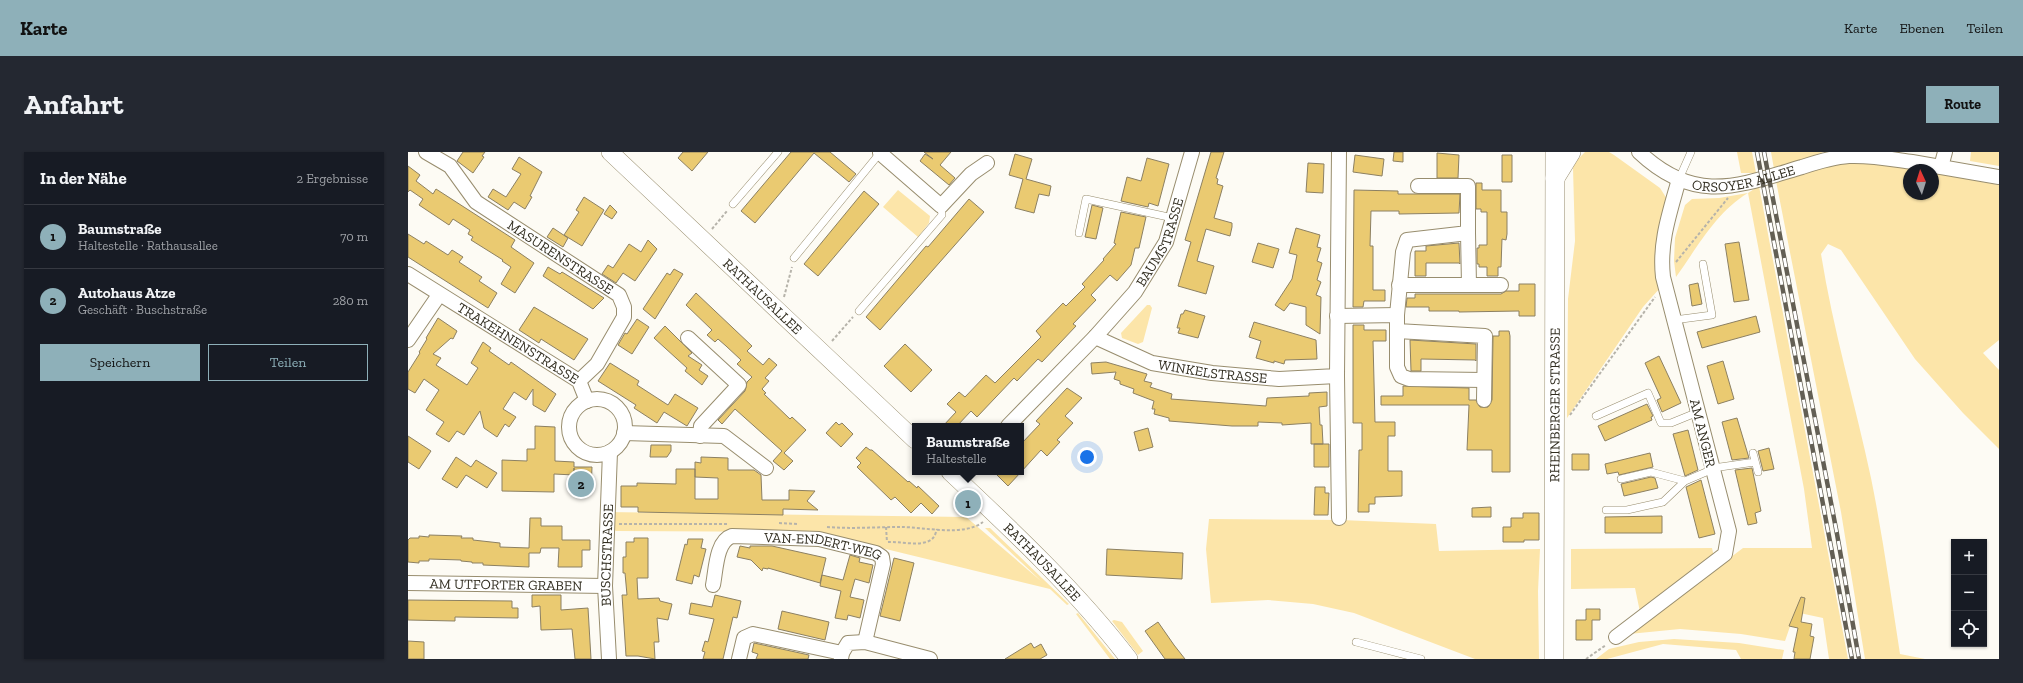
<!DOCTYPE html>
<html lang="de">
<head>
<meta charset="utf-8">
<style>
  :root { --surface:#171b24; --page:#242831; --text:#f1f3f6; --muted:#9ea1a6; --line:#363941; --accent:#8eb0b9 }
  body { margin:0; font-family:"Zilla Slab",serif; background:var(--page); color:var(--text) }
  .controls { position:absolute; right:12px; bottom:12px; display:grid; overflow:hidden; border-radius:0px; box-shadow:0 1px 3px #0004 }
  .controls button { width:36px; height:36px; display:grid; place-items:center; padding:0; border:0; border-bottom:1px solid var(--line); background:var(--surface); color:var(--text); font:20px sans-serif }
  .compass { position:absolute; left:1495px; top:12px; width:36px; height:36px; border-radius:50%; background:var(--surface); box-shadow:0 1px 3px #0004; rotate:356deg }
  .you { position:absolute; left:679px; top:305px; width:14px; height:14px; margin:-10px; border:3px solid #fff; border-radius:50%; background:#1a73e8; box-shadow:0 0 0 6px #1a73e833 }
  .badge { display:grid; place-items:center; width:26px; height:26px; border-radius:50%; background:var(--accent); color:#111; font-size:13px; font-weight:700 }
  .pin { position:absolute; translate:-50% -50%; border:2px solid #fff; box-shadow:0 1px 4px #0006 }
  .popup { position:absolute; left:504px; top:271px; width:112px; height:52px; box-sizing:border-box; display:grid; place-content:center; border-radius:0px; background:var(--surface); filter:drop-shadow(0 1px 3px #0005); font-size:13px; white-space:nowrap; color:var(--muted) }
  .popup b { font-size:15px; color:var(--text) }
  .popup::after { content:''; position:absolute; left:50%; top:100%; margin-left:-8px; border:8px solid transparent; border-top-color:var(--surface) }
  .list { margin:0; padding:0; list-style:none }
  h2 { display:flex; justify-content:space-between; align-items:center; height:52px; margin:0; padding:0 16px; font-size:17px }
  h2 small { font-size:13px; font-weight:400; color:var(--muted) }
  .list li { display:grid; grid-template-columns:26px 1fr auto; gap:12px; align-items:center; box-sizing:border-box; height:64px; padding:0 16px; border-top:1px solid var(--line) }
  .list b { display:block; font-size:15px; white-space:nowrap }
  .list p { margin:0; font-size:13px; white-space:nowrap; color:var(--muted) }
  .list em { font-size:13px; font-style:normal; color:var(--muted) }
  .actions { display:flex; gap:8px; padding:12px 16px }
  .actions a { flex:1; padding:9px 0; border:1px solid var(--accent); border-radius:0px; text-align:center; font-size:14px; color:var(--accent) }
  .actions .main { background:var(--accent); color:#111 }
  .icon { flex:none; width:22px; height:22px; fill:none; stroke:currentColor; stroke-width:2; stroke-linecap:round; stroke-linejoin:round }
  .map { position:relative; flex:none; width:1591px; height:507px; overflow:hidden; border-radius:0px }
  header { display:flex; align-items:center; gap:24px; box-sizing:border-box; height:56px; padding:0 20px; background:var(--accent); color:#111 }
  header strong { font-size:19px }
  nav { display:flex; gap:22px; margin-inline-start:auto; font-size:14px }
  .intro { display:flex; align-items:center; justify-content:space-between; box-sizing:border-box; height:96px; padding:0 24px }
  h1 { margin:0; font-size:28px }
  .button { padding:10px 18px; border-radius:0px; background:var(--accent); color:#111; font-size:14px; font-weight:700 }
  main { display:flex; gap:24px; padding:0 24px }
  aside { flex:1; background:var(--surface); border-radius:0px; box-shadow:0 1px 3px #0004 }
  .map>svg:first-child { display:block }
  .green { fill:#fce5a9 }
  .building { fill:#eaca71; stroke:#8c8062; fill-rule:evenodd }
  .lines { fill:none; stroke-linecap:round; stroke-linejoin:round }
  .service-casing { stroke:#988d6e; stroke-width:8 }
  .minor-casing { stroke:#988d6e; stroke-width:16 }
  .tertiary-casing { stroke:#988d6e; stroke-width:18 }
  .secondary-casing { stroke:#988d6e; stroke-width:20 }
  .path { stroke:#b6b3aa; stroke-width:2; stroke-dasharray:3 2; stroke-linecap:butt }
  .service { stroke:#fff; stroke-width:7 }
  .minor { stroke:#fff; stroke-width:14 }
  .tertiary { stroke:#fff; stroke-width:17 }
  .secondary { stroke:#fff; stroke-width:19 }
  .rail-casing { stroke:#635f54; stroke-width:4.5 }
  .rail { stroke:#fff; stroke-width:3; stroke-dasharray:9; stroke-linecap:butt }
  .labels { text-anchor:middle; stroke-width:4; stroke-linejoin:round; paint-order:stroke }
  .street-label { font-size:14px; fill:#312d20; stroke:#fff }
</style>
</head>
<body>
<header>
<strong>Karte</strong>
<nav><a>Karte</a><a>Ebenen</a><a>Teilen</a></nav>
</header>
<div class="intro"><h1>Anfahrt</h1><a class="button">Route</a></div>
<main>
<aside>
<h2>In der Nähe<small>2 Ergebnisse</small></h2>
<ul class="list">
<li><span class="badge">1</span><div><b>Baumstraße</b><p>Haltestelle · Rathausallee</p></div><em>70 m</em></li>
<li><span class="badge">2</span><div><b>Autohaus Atze</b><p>Geschäft · Buschstraße</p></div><em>280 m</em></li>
</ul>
<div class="actions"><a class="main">Speichern</a><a>Teilen</a></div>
</aside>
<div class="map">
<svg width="1591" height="507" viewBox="0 0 1591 507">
  <rect width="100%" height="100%" fill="#fdfbf4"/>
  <!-- green -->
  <path class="green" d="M1177 0H1201L1206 3 1252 36 1259 47 1252 136 1235 155 1159 266 1160 147 1167 89 1165 16 1168 9Z
    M1329 0H1344L1348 21H1333Z
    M1363 0H1416L1366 17Z
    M1563 0H1591V14L1562 9Z
    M1442 10 1470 11 1508 18H1501V42H1525V21L1591 33V188L1575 201 1591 218V297L1555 261 1507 207 1433 98 1420 92 1413 102C1425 178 1447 251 1463 326 1475 385 1483 444 1492 502L1517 507H1457L1433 360 1368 29 1425 12Z
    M1351 34 1440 507H1421L1415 466 1387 460 1377 489 1333 482 1272 477 1221 482 1335 396H1404L1396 337 1340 41C1308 60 1289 96 1268 125L1266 109 1267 86 1277 53 1284 47 1311 46 1340 41Z
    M490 38 522 64 521 71 510 85 475 55Z
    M739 153H742L744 156 735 190 730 192 714 186 713 181Z
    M199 360 558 365 633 429 577 376H582L661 452 659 453 642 437 408 380 208 379 198 372Z
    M801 367 933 368 1028 372 1031 399 1132 397 1130 439 1131 507H1067L946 461 905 452 860 448 803 451 798 397Z
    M1304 396 1306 405 1232 460 1227 436 1163 437V397Z
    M670 461 707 507H702L668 462Z
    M706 468 714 470 735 499 730 503 704 469Z
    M1266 487 1331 491 1376 498 1374 507H1333L1328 498 1255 492 1199 507H1188L1201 497 1231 490Z"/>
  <!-- building -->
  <path class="building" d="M55 0H77L74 4 76 5 65 21 49 9Z
    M275 0H300L284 19 270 6Z
    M383 0H422L448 22 441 30 406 1 347 71 333 59Z
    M516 0H543L532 13 547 26 541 33 512 9 517 2 525 7Z
    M803 0H816L808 26 810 27 809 32 815 34 806 66 824 71V75L822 84 798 77 789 109 806 114 798 142 770 134 783 90 777 88Z
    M986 0H995V10L985 9Z
    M1029 1 1051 3 1050 26H1029Z
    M607 2 624 7 618 27 643 34 641 44 631 42 626 61 607 56 615 27 601 23Z
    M947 3 976 7 974 24 945 20Z
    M1094 3H1104V30H1094Z
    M111 5 134 20 122 44 124 45 117 57 106 50 100 58 80 45 85 37 98 45 113 22 104 17Z
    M739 6 761 12 750 54 741 51 740 55 713 49 719 25 733 29Z
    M900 11 916 12 915 41 898 40Z
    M0 14 12 23 8 29 25 42 28 37 107 88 103 95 126 111 107 141 93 132 103 115 94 109 95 108 63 88 65 85 60 82 62 78 45 67 41 73 11 53 15 47 2 38 0 40Z
    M1068 31H1074V38H1093V60H1099V82L1098 88 1094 87 1093 115H1090V124H1079V115H1071V112H1069V96H1071V93H1079V60H1073V57H1068Z
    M946 38 990 39V42H1052L1051 61 991 62V59H963L962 94H965V138H977V149H956L955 155H945Z
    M456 39 471 52 410 124 396 112Z
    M176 45 196 58 174 94 156 83 171 60 168 58Z
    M561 47 576 60 472 178 458 165 518 94 520 95Z
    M202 53 209 60 204 67 196 62Z
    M684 53 695 56 688 87 677 85Z
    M713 60 738 65 731 96H727L723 113 709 129 702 123 683 143 688 148 665 172 668 174 634 210 630 207 609 229 606 226 569 265 563 259 549 274H535L548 260 539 252 551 240 557 245 578 223 587 231 633 185 628 179 655 151 658 154 677 135 674 132 696 108 695 107 708 92 706 91Z
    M145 76 160 86 155 95 139 85Z
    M888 76 912 83 909 95 913 96 909 109 914 111 909 128 913 130 908 143 913 145 912 182 898 173V155L882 151 876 159 867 153 884 127 889 103 881 101Z
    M0 82 16 92 18 89 40 103 44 98 55 105 51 110 74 125 71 129 89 141 80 156 0 105Z
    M240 88 249 97 227 129 215 121 208 131 194 122 200 113 205 116 221 92 233 100Z
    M1331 90 1341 148 1326 150 1317 92Z
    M850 91 871 97 865 116 844 110Z
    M1051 91 1052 112 1051 111H1018V124H1007V99H1018V94Z
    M140 115 152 122 154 120 196 146 185 157 135 124Z
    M266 117 275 122 247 167 235 157 259 121 262 123Z
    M1290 131 1294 152 1284 154 1281 133Z
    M1111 132H1127V164H1111V159L1051 160V159H1021V155H998L999 146H1007V142H1093L1098 139H1111Z
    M288 141 344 194 339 199 355 213 361 206 369 213 357 226 361 229 354 237 358 241 356 242 382 267 384 265 398 278 376 301 385 309 376 318 365 309 374 299 327 257 314 272 310 268 337 239 339 230 344 225 329 212 333 208 318 194 310 187 307 190 299 183 304 178 278 153Z
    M126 155 180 187 166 208 133 187 131 191 111 178Z
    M777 158 797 164 790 186 770 181 772 176H769L773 162H775Z
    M1348 164 1352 180 1294 196 1289 180Z
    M30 166 49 179 45 187 43 186 25 202 33 206 28 213 59 233 70 216 63 211 75 190 83 196 81 199 101 213 103 210 148 242 137 260 125 253V237L118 248 106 240 95 257 108 265 101 275 97 272 89 285 76 276 72 259 56 283 49 279 41 290 28 282 36 270 18 258 31 238 16 227 7 241 0 237V220L12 201 11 200 19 187 18 186Z
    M229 167 241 175 224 202 210 193 217 181 219 182Z
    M846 170 908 188 909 207 877 208 876 212 866 209V211L848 206 853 189 841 185Z
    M945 173H956V178H978V189H965L967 270H987V284H980V319H994V344L967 345V352H961V360H950V357L951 298H954V271H945Z
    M257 174 284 201 280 204 294 213 291 218 300 224 294 233 277 219 279 216 246 186Z
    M1091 179H1101L1102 184V320H1084V298H1059L1061 253H973V244H995V234L1061 236V248H1068L1072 255H1080L1084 248 1085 184H1091Z
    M1002 188 1068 192V209L1067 208 1013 207V219H1003Z
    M497 192 524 218 503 240 476 214Z
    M1251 204 1273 251 1254 260 1249 248 1253 246 1237 211Z
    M1315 209 1326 247 1310 252 1299 214Z
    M698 210 739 222 736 229 744 231 742 235 764 242 763 247 858 254 859 246 901 244V241L919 240V254L911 255 912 273H914L915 292H903V271L874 273V271L850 270V274H824L761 269V266L746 262 747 257H744L746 249 725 241 726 237 712 232V229L706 227 708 220 684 222 683 211Z
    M202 211 231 229 229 233 260 253 267 242 290 256 279 274 256 260 249 271 226 256 228 253 190 229Z
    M659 236 674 246 657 264 665 271 649 288 652 290 639 304 633 298 613 320V292L632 272 628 269Z
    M1239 252 1245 264 1243 265 1244 268 1197 289 1190 274Z
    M1329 266 1341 306 1324 308 1314 270Z
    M428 270 431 273 434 271 445 282 433 295 418 281Z
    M127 274 147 275V309L166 310V315H184L183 339H166V316V323L146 322V340L94 339V308L119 309V297H127Z
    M740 276 745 295 731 299 726 280Z
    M1280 278 1290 318 1277 324 1265 282Z
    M0 284 23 299 11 317 0 310Z
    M906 292H921V315H906Z
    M243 293H263V299L259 305H242Z
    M458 295 462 298H464L500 330 501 329 509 336 510 334 531 354 524 362 513 351 503 361 487 345 483 348 449 315 453 311 448 306Z
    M1361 296 1366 317 1355 319 1350 299Z
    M1242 301 1245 315 1211 323 1210 320 1199 322 1197 312Z
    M1164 302H1181V318H1164Z
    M48 305 63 315 68 308 89 321 79 336 58 323 49 336 34 327Z
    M293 305 320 306V318H346L353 323 354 348H381V338L407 339 399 349 410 358 375 357V363L230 360V355H213V334H229V331L268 332V317H287V310L293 311ZM287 317V325L310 326V347H287Z
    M1344 316 1353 359 1347 361 1349 371 1340 373 1327 318Z
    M586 320H613L600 334Z
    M1243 325 1247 326 1250 336 1216 344 1213 332Z
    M1293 328 1307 382 1291 386 1278 335Z
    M907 335H917V341H921L920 363H906Z
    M1083 355V365H1064V356Z
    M1115 361H1131V388H1116V390H1095V375H1103V366H1115Z
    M1254 364V381H1197V365Z
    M122 366H133V374H154V388H182V398H174V415H150L151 396H133L132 401H121V415L75 413V411H64V410L53 409V408L21 407V409H11V411L0 410V388L2 386H11V384L21 385V383L54 384 53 386H65V388L92 391V395L121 396Z
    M226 386H240V426H229L230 447 251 446 252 449 264 452 260 468 249 466 251 490H246L247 507 230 504H218L214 443H219L217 421H215V405H218V390H226Z
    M280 387H295L293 396 298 397 291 425 286 423 284 432 268 428 277 392 279 393Z
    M332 394 342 396V394H364L418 406 412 431 360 416V417L355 416 354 419 343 408 329 405Z
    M699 397 775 401 774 427 698 423Z
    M442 403 452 406 451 410 465 413 461 431 447 427 442 445 456 448 452 466 440 463 439 468 427 466 433 439 412 434 414 423 435 428Z
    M486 406 506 411 492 469 472 464Z
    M124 443H153V458L180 456 183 507H167L164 477 133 478 132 454 124 455Z
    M307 443 333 449 329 466 325 465 315 507H295L297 500 294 499 297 489 300 490 306 467 281 462 283 451 304 455Z
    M1393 445 1397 446 1393 470 1404 472 1402 484 1406 485 1402 507H1386L1387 500H1385L1390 476 1381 474Z
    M0 448 104 449V456H110V466L47 465V469L0 468Z
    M1178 457H1192V468H1184V488H1168V468H1178Z
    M374 459 421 470 417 488 370 477Z
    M750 470 766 493 777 507H757L737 479Z
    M0 489 16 490V507H0Z
    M346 491 401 503 400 507H348L350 502 344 500Z
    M623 491 626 496 633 492 639 503 632 507H597Z"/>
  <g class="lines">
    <defs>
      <path id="service" d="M1271 27 1283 0
        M325 52 370 0
        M671 81 678 47 765 66
        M386 106 472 1
        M451 159 534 63 533 54
        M1266 168 1304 163 1295 112
        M1188 264 1240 241 1253 271H1263L1290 260
        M1345 301 1350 320
        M1305 316 1347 310
        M1213 327 1243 320 1277 329 1305 317
        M1198 358H1219L1255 350 1277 329
        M948 490 1013 507"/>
      <g id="minor">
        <path id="s1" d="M18 0 42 14 68 50 211 143 216 155V165L189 212 171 229"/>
        <path id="s2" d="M1231 0C1287 53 1330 34 1394 15 1409 10 1425 5 1441 4 1463 3 1483 7 1504 10 1533 15 1562 20 1591 25"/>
        <path d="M472 1 533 54 563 22 579 11"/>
        <path d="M1533 15 1537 0"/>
        <path d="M1060 81 1061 133H1093"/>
        <path id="s3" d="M0 122 171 229 179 249"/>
        <path d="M991 133H1061"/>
        <path d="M989 163 995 100 999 88 1060 81V34H1010"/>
        <path d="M929 164 989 163V179L1077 184 1076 248"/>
        <path d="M989 179V215L993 224 1001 227 1076 228"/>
        <path id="s4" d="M687 185 744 211 804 221 871 227 929 224 931 0"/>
        <path d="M280 186 331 233 293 274 292 284"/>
        <path d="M0 188 31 143"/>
        <path d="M929 224 931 366"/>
        <circle cx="189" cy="275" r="28"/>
        <path id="s5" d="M600 274 687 185 727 140 758 90 784 0"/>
        <path d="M216 281 316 284 358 316"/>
        <path id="s6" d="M0 431 197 434"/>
        <path id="s7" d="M305 433C308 418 308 389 324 384L411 387 468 401 474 405 475 412 457 490"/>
        <path d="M1208 485 1317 402 1321 379 1255 125C1251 90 1262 60 1271 27"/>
        <path id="s8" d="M201 507 197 434 202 300"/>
        <path d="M331 507 336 486 345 482 434 501"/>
        <path d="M433 507 434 501 440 491 457 490 522 507"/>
      </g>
      <g id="tertiary">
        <path id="s9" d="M202 0 507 288"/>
        <path id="s10" d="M542 320C603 377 670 440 721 507"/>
      </g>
      <g id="secondary">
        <path d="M1147 26 1163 0"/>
        <path id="s11" d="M1146 507 1147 0"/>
      </g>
    </defs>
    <!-- service casing -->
    <use href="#service" class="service-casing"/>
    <!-- minor casing -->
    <use href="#minor" class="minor-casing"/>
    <!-- tertiary casing -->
    <use href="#tertiary" class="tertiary-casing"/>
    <!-- secondary casing -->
    <use href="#secondary" class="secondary-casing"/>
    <!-- path -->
    <path class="path" d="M304 77 319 59
      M1268 110 1320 46
      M376 145 384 115
      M424 189 445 165
      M1162 263 1247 145
      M371 371 391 372
      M211 372H319
      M419 375C444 377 469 375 493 375 517 375 555 385 575 370
      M478 375 479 390
      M480 390C491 389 516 396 525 386 527 384 528 380 529 377
      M1178 507 1198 493"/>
    <!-- service -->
    <use href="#service" class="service"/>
    <!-- minor -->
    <use href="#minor" class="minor"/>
    <!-- tertiary -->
    <use href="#tertiary" class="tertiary"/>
    <!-- secondary -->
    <use href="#secondary" class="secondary"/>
    <defs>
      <path id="rail" d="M1349 0 1444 507
        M1356 0 1429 382 1451 507"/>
    </defs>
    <!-- rail casing -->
    <use href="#rail" class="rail-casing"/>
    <!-- rail -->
    <use href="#rail" class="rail"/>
  </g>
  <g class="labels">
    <!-- street labels -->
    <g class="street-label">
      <text dy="5" stroke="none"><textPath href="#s2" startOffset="115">ORSOYER ALLEE</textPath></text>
      <text dy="5" stroke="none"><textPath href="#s5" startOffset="241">BAUMSTRASSE</textPath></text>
      <text dy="5" stroke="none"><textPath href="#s1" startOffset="173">MASURENSTRASSE</textPath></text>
      <text dy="5" stroke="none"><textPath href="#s9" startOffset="210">RATHAUSALLEE</textPath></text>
      <text dy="5" stroke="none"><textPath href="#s3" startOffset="130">TRAKEHNENSTRASSE</textPath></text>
      <text dy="5" stroke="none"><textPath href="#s4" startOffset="124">WINKELSTRASSE</textPath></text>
      <text dy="5" stroke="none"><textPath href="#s11" startOffset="254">RHEINBERGER STRASSE</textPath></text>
      <text transform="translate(1295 281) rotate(76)" y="5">AM ANGER</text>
      <text dy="5" stroke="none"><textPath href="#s7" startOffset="147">VAN-ENDERT-WEG</textPath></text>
      <text dy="5" stroke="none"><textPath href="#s8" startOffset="104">BUSCHSTRASSE</textPath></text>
      <text dy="5" stroke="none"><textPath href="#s10" startOffset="129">RATHAUSALLEE</textPath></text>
      <text dy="5" stroke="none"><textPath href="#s6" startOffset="98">AM UTFORTER GRABEN</textPath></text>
    </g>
  </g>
</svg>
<div class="controls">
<button>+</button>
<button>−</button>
<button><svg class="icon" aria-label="locate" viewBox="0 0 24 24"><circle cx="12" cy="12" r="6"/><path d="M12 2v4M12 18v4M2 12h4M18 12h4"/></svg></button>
</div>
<svg class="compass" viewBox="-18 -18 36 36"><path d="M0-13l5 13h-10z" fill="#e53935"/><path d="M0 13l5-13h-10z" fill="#9ea1a6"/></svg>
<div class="you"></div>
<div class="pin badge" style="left:560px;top:351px">1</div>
<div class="popup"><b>Baumstraße</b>Haltestelle</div>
<div class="pin badge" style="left:173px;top:332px">2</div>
</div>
</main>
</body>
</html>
